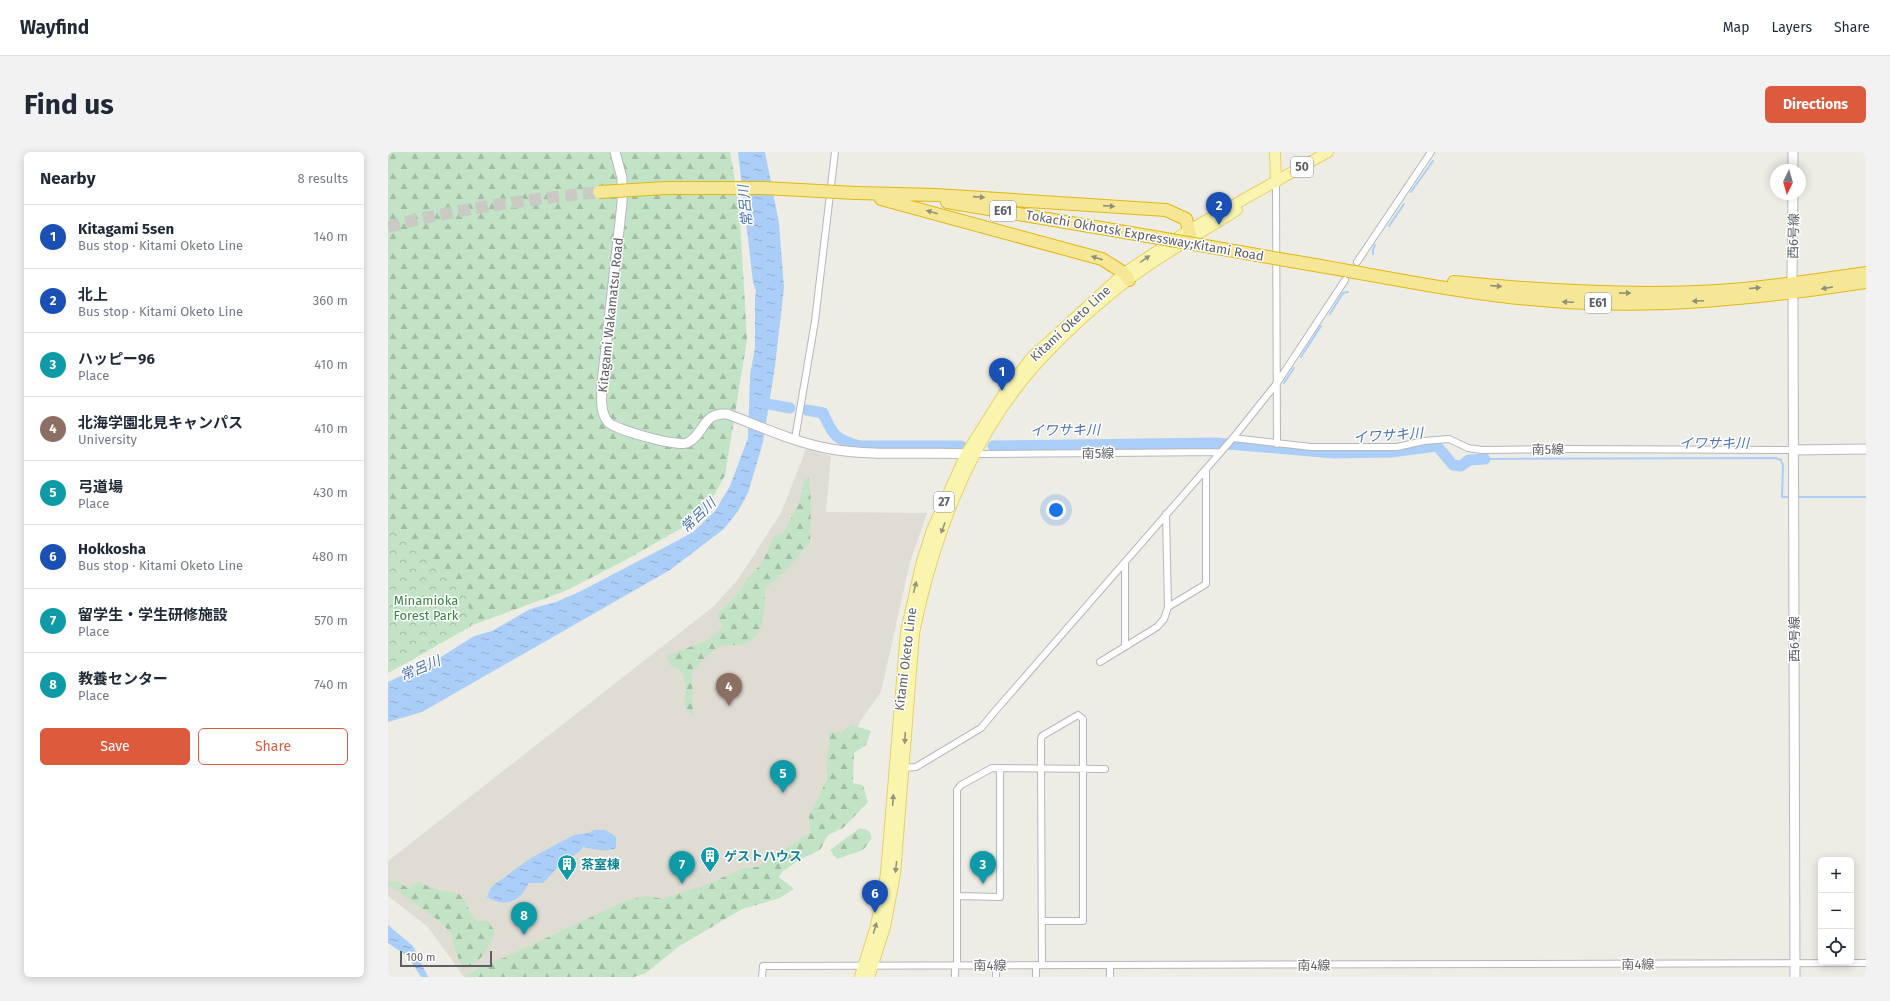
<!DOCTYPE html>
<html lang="en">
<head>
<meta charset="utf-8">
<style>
  :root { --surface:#fff; --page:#f2f2f3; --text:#1f2937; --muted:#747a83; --line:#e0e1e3; --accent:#dc5b3d }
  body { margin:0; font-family:"Fira Sans","Noto Sans JP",sans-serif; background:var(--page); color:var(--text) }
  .controls { position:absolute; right:12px; bottom:12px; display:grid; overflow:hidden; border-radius:6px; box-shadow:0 2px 10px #0003 }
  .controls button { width:36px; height:36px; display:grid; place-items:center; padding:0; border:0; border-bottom:1px solid var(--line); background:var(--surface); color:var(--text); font:20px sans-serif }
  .compass { position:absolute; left:1382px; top:12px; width:36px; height:36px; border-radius:50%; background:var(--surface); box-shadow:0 2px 10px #0003; rotate:185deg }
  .scale { position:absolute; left:12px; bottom:10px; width:92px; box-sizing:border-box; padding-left:4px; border:2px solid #5d5f64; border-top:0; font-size:11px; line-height:14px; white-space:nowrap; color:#5d5f64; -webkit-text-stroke:3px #fff; paint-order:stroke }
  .you { position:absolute; left:668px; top:358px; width:14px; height:14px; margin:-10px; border:3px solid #fff; border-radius:50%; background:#1a73e8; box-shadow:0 0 0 6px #1a73e833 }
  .badge { display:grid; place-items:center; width:26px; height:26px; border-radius:50%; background:var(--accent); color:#fff; font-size:13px; font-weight:700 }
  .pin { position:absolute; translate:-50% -33px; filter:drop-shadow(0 1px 2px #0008) }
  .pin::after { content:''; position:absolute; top:21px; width:14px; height:12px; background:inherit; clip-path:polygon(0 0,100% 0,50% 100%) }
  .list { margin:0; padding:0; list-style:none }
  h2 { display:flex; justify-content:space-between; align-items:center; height:52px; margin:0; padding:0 16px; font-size:17px }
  h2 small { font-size:13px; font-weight:400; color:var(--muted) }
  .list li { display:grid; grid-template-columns:26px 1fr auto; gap:12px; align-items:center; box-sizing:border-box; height:64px; padding:0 16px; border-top:1px solid var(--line) }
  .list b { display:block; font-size:15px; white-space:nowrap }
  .list p { margin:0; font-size:13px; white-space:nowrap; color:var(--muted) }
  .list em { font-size:13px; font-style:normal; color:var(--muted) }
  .actions { display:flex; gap:8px; padding:12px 16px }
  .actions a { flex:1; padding:9px 0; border:1px solid var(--accent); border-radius:6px; text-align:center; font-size:14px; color:var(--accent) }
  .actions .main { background:var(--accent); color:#fff }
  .icon { flex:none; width:22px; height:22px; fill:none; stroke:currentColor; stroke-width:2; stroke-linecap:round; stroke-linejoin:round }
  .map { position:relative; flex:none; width:1478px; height:825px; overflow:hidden; border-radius:6px }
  header { display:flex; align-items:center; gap:24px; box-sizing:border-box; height:56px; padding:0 20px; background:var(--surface); border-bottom:1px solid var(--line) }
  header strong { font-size:19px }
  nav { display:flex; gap:22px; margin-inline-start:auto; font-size:14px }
  .intro { display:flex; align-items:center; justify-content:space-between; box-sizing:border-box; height:96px; padding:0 24px }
  h1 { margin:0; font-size:28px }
  .button { padding:10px 18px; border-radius:6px; background:var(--accent); color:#fff; font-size:14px; font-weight:700 }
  main { display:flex; gap:24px; padding:0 24px }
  aside { flex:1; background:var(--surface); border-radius:6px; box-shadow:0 2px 10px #0003 }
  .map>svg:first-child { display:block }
  .education { fill:#dedcd3 }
  .forest { fill:url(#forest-firs) }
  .park { fill:url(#park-crowns) }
  .water { fill:url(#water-ripples) }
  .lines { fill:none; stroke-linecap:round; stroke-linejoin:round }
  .stream { stroke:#aacef8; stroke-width:2 }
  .river { stroke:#aacef8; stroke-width:11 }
  .highway-tunnel { stroke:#cacac5; stroke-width:12; stroke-dasharray:12 6; stroke-linecap:butt }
  .street-casing { stroke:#b5b6bb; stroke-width:8 }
  .secondary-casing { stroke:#b6b8be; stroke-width:11 }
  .primary-casing { stroke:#e6d065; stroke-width:12 }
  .highway-casing { stroke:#e1b712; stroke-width:14 }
  .street { stroke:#fff; stroke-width:6 }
  .secondary { stroke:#fff; stroke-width:9 }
  .primary { stroke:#f9f5af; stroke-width:10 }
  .highway { stroke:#f5e795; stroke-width:12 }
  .highway-bridge-casing { stroke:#e1b712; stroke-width:14; stroke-linecap:butt }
  .highway-bridge { stroke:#f5e795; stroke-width:12 }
  .oneway { fill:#928f75 }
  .oneway2 { fill:#94947e }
  .labels { text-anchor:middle; stroke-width:3; stroke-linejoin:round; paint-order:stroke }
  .shield { fill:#fff; stroke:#8e8f92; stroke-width:1 }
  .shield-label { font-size:12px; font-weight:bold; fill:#5d5f64 }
  .street-label { font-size:13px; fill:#5d5f64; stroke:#fff }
  .park-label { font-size:13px; fill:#3c8347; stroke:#fff }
  .culture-label { font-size:13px; font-weight:bold; fill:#0d838f; stroke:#fff; text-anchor:start }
  .water-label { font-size:14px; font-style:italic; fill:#4b72b2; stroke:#fff }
</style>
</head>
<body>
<header>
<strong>Wayfind</strong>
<nav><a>Map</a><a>Layers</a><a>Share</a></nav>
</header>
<div class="intro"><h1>Find us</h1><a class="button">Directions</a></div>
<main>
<aside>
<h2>Nearby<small>8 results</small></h2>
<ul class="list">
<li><span class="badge" style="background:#1a4fb4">1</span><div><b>Kitagami 5sen</b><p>Bus stop · Kitami Oketo Line</p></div><em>140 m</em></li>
<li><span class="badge" style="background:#1a4fb4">2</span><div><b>北上</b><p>Bus stop · Kitami Oketo Line</p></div><em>360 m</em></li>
<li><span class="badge" style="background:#0f9aa8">3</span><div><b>ハッピー96</b><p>Place</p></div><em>410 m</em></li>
<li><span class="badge" style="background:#8d6e63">4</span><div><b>北海学園北見キャンパス</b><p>University</p></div><em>410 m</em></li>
<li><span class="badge" style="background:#0f9aa8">5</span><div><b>弓道場</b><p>Place</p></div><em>430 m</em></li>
<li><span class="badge" style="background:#1a4fb4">6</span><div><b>Hokkosha</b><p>Bus stop · Kitami Oketo Line</p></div><em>480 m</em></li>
<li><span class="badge" style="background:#0f9aa8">7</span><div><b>留学生・学生研修施設</b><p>Place</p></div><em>570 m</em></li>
<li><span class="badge" style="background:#0f9aa8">8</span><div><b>教養センター</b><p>Place</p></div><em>740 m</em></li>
</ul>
<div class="actions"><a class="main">Save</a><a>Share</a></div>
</aside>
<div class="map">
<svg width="1478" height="825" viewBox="0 0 1478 825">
  <defs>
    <pattern id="forest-firs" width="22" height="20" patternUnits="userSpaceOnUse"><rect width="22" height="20" fill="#c3e3c7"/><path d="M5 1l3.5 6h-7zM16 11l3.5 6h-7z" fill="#a2bba5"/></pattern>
    <pattern id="park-crowns" width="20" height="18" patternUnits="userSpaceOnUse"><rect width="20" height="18" fill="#c3e3c7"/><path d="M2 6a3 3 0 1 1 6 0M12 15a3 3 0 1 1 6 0" fill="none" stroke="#a2bba5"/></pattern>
    <pattern id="water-ripples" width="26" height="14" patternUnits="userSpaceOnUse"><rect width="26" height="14" fill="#aacef8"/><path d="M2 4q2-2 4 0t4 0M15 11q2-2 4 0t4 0" fill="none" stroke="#8eaacc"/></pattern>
  </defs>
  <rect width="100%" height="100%" fill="#eeede5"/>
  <!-- education -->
  <path class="education" d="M418 297 443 304 438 360 539 361 522 410 493 540 473 568 436 652 427 684 369 718 81 825H76L40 775 0 744V709L326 454 351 426 394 359Z"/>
  <!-- forest -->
  <path class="forest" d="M0 0H342L351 51 359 188 337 323 315 364 234 410 177 439 85 473 0 521Z
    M421 326 423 350 422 391 396 420 377 437C376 457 378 487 353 493 348 494 342 492 337 493 323 496 313 510 304 521L305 563C293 555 297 548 298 537 298 530 295 524 292 518L282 513 279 504 320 488 335 475 329 462 351 440 359 427 374 411 386 384 396 380 412 349 416 328Z
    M464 573 483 579 478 593 466 601 465 631 475 633 480 650 455 676 440 683 432 698 413 707 395 719 391 725 406 737 392 746 354 757 290 795 258 821 246 825H80L79 823 94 814 118 805 237 749 259 744 275 747 323 731 355 716 369 715 423 680 421 664 439 628V601L442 596 441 580 453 581Z
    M472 676 481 679 484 686 475 698 449 707 442 698Z
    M9 729 21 737 30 729 43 736 71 742 77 748 82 761 89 769H100L107 780C100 797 93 811 75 817L67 798 64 782 50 768 0 732V730Z"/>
  <!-- park -->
  <path class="park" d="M0 370 76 436 85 473 0 521Z"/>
  <!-- water -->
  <path class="water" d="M350 0H377L391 71 396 136 387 214 375 290 360 341 350 359 336 377 282 418 34 560 0 570V530L53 505 86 484 104 479 142 457 168 450 191 440 283 392 305 380 327 359 342 334 360 286 362 223 367 195V145L368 139 365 130Z
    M206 678H217L228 685V696C218 701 205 697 195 695L191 700 177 708 155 731H141C138 735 136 741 132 744 123 753 109 752 99 745L102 737 107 732 143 706 184 684C192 681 199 683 206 678Z
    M0 773 25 794 40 825H33L20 805 0 791Z"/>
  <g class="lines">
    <!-- stream -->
    <path class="stream" d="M1023 40 1045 9
      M1001 74 1016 52
      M985 102V98L987 93
      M942 162 955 141 960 140
      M913 205 933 174
      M896 231 906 216
      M847 292 849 290
      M1097 307 1387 306 1393 308 1395 313 1394 345H1399
      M1411 345H1478"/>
    <!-- river -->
    <path class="river" d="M370 250 402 256
      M419 258 435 261C445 284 448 288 472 294H573
      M605 294 828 291 946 301 1003 300 1049 294 1065 313 1073 314 1081 308 1097 307"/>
    <!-- highway-tunnel -->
    <path class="highway-tunnel" d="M0 75C69 56 140 48 211 40"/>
    <defs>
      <path id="street" d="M888 30 889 292
        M969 110 1043 0
        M845 286 923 295H1009L1036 289 1061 287 1080 296 1094 298 1182 297 1406 298
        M407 287 427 169 447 0
        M588 302 832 300
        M778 362 780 455 818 432V318
        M737 411V494
        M712 510 769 475 776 467 780 455
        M513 616 528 615 593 576 608 558 845 286 889 231 957 128
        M570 744 612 745V616
        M654 769H695V567L690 563 654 584 653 587V616L654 813
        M567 813V825
        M569 813V638L573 633 604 616 717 617
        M648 813V825
        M374 825 375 814 1478 811
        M608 825V813
        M722 825V813"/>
      <path id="secondary" d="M227 0 234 26V51L214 231C214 243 211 259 220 270 227 278 290 295 299 291 317 283 313 260 339 262 372 274 407 291 443 297 490 305 537 299 584 302
        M1405 0V18
        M1404 125 1405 42
        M1405 148 1407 825
        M1406 298 1478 297"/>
      <path id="primary" d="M887 0 888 30
        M472 825 488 774 498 722 518 480 533 413 544 378 578 302 617 240 643 206 736 121 801 78 940 0
        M481 825 497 775 507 722 526 481C543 398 572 314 622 245 651 204 700 159 740 128 774 102 813 81 849 58"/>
      <path id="highway" d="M468 41 548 43 778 58 798 67 803 87
        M493 47 714 107 736 121 741 128
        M559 50 760 84
        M909 110C994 124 1079 143 1165 149 1270 157 1375 146 1478 130
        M1066 130C1154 139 1242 144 1330 139 1380 136 1429 128 1478 121"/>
    </defs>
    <!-- street casing -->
    <use href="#street" class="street-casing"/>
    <!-- secondary casing -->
    <use href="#secondary" class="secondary-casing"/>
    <!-- primary casing -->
    <use href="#primary" class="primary-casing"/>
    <!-- highway casing -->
    <use href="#highway" class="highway-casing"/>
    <!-- street -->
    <use href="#street" class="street"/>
    <!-- secondary -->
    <use href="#secondary" class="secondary"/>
    <!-- primary -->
    <use href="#primary" class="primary"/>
    <!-- highway -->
    <use href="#highway" class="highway"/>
    <defs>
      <path id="highway-bridge" d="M211 40 278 36H376L468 41
        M760 84 909 110"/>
    </defs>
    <!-- highway-bridge casing -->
    <use href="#highway-bridge" class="highway-bridge-casing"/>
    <!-- highway-bridge -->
    <use href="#highway-bridge" class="highway-bridge"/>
  </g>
  <!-- one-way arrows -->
  <defs><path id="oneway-solid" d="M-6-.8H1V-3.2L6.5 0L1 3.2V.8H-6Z"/></defs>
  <g class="oneway">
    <use href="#oneway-solid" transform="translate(591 45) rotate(4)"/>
    <use href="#oneway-solid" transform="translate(721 54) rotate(4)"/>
    <use href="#oneway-solid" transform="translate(544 60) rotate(-164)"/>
    <use href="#oneway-solid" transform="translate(709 106) rotate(-163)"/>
    <use href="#oneway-solid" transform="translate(1108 134) rotate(5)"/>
    <use href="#oneway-solid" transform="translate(1367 136) rotate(-5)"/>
    <use href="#oneway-solid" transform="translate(1439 136) rotate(171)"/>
    <use href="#oneway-solid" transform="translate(1237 141) rotate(-1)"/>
    <use href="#oneway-solid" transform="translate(1310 149) rotate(178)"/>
    <use href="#oneway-solid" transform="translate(1180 150) rotate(-177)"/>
  </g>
  <g class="oneway2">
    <use href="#oneway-solid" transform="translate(757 107) rotate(-34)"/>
    <use href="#oneway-solid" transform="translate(555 376) rotate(110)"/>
    <use href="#oneway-solid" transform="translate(527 435) rotate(-76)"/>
    <use href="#oneway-solid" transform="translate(517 586) rotate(93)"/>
    <use href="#oneway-solid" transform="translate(505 648) rotate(-86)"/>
    <use href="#oneway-solid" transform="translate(508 715) rotate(96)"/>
    <use href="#oneway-solid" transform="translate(487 776) rotate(-74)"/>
  </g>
  <!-- icons -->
  <defs>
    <symbol id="building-pin" viewBox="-11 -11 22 30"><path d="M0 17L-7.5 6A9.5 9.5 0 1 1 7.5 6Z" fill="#0f9aa8" stroke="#fff"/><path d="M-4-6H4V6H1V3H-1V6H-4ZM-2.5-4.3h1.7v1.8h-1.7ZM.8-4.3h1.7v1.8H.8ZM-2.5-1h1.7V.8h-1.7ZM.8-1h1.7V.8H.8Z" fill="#fff"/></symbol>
  </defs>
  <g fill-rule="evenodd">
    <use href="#building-pin" x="311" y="693" width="22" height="30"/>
    <use href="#building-pin" x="168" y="701" width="22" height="30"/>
  </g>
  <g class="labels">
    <!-- shield labels -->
    <g class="shield">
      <rect x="903" y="5" width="22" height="20" rx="3"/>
      <rect x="602" y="49" width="26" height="20" rx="3"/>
      <rect x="1197" y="141" width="26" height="20" rx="3"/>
      <rect x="546" y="340" width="20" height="20" rx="3"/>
    </g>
    <g class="shield-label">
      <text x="914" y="19">50</text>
      <text x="615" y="63">E61</text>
      <text x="1210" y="155">E61</text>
      <text x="556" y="354">27</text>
    </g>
    <!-- street labels -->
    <g class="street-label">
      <text transform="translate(757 83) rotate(10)" y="5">Tokachi Okhotsk Expressway;Kitami Road</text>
      <text transform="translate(1405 84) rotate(-89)" y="5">西6号線</text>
      <text transform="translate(222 163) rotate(-84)" y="5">Kitagami Wakamatsu Road</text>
      <text transform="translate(682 171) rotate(-43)" y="5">Kitami Oketo Line</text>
      <text transform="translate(1160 297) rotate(-1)" y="5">南5線</text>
      <text x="710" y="306">南5線</text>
      <text transform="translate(1406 487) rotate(-90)" y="5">西6号線</text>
      <text transform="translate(517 507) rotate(-83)" y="5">Kitami Oketo Line</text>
      <text x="1250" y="817">南4線</text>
      <text x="602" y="818">南4線</text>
      <text x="926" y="818">南4線</text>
    </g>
    <!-- park labels -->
    <g class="park-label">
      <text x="38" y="453">Minamioka<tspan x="38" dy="15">Forest Park</tspan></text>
    </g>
    <!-- culture labels -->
    <g class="culture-label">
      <text x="336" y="709">ゲストハウス</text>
      <text x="193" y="717">茶室棟</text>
    </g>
    <!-- water labels -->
    <g class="water-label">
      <text transform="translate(357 54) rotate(-96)" y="5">常呂川</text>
      <text transform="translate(677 278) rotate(-1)" y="5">イワサキ川</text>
      <text transform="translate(1000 283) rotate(-4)" y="5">イワサキ川</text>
      <text x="1326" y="296">イワサキ川</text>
      <text transform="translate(310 363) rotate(-44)" y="5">常呂川</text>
      <text transform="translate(32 516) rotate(-23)" y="5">常呂川</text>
    </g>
  </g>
</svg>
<div class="controls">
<button>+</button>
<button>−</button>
<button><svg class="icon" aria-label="locate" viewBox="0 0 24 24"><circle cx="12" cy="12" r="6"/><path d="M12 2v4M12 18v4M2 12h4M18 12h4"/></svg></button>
</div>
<svg class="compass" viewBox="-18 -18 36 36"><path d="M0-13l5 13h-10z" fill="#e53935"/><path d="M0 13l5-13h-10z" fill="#747a83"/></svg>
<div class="scale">100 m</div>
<div class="you"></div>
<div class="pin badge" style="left:614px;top:239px;background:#1a4fb4">1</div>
<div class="pin badge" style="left:831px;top:73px;background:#1a4fb4">2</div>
<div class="pin badge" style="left:595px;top:732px;background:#0f9aa8">3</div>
<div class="pin badge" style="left:341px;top:554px;background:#8d6e63">4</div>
<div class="pin badge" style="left:395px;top:641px;background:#0f9aa8">5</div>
<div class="pin badge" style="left:487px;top:761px;background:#1a4fb4">6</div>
<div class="pin badge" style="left:294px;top:732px;background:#0f9aa8">7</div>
<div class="pin badge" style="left:136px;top:783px;background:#0f9aa8">8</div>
</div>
</main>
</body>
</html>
